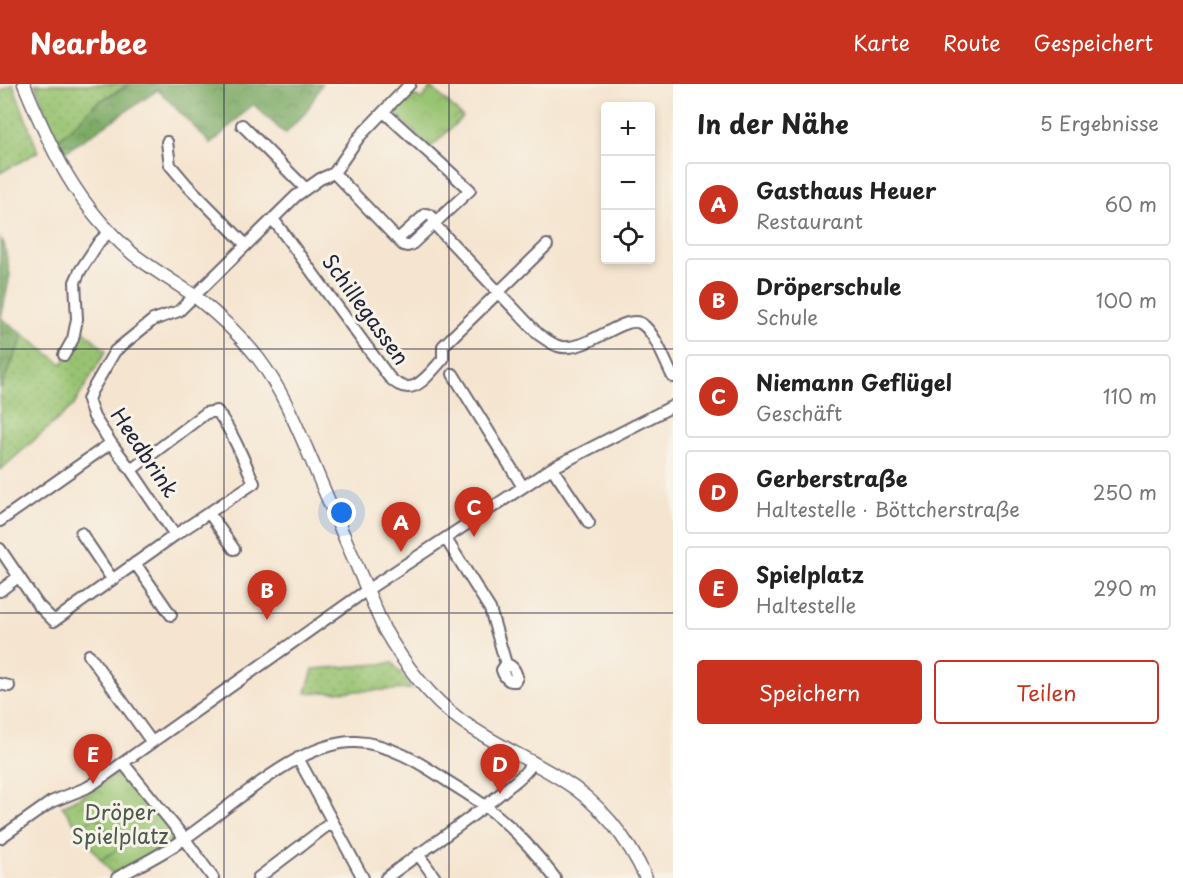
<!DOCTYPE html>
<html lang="de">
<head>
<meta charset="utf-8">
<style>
  :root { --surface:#fff; --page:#f2f2f2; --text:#222; --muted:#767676; --line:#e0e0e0; --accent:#c8321e }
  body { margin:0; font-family:"Playpen Sans",sans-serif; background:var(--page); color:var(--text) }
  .controls { position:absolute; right:18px; top:18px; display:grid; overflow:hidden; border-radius:6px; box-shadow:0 3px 9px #0003 }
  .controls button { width:54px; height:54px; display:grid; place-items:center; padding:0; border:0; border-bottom:2px solid var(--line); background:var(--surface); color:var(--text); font:30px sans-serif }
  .you { position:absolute; left:342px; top:429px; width:21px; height:21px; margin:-15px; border:4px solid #fff; border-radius:50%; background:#1a73e8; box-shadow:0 0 0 9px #1a73e833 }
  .badge { display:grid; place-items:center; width:39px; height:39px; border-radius:50%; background:var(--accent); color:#fff; font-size:20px; font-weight:700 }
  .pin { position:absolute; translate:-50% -50px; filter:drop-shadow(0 2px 3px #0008) }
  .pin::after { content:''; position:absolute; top:32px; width:21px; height:18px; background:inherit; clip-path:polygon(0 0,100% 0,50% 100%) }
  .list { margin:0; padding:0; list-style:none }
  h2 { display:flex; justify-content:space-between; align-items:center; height:78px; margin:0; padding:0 24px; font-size:26px }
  h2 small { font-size:20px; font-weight:400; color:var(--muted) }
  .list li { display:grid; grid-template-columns:39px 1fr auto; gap:18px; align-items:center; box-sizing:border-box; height:84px; margin:0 12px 12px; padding:0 12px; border:2px solid var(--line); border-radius:6px }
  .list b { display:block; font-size:22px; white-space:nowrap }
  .list p { margin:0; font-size:20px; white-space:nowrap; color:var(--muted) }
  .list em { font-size:20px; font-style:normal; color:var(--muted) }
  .actions { display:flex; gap:12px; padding:18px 24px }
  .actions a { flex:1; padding:14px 0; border:2px solid var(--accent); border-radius:6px; text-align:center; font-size:21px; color:var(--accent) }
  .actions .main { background:var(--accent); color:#fff }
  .icon { flex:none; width:33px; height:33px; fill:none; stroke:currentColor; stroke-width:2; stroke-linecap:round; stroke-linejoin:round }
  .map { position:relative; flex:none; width:673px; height:794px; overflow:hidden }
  header { display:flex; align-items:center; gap:36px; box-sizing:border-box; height:84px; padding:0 30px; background:var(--accent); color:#fff }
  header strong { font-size:28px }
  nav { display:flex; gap:33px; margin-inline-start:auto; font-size:21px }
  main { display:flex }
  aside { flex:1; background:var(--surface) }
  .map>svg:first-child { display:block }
  .grass { fill:url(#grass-dots); stroke:#5d7256; stroke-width:1.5 }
  .forest { fill:url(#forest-crowns); stroke:#4e664f; stroke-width:1.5 }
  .park { fill:url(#park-crowns); stroke:#5d7256; stroke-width:1.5 }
  .pitch { fill:#98c371; stroke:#5d7256; stroke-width:1.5 }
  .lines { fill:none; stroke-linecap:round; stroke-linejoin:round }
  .minor-casing { stroke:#6c666f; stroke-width:14 }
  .tertiary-casing { stroke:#6c666f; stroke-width:15 }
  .minor { stroke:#fff; stroke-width:10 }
  .tertiary { stroke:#fff; stroke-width:12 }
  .grid { fill:none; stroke:#22223b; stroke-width:1.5; stroke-opacity:0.55 }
  .labels { text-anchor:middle; stroke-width:6; stroke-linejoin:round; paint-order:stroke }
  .street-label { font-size:21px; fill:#22223b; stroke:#f7f3e8 }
  .park-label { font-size:21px; fill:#4b5a4e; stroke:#f7f3e8 }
</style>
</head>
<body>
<header>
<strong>Nearbee</strong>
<nav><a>Karte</a><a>Route</a><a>Gespeichert</a></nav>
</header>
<main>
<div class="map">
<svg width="673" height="794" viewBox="0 0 673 794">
  <defs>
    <pattern id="grass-dots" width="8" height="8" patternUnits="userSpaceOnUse" patternTransform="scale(1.5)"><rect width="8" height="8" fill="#98c371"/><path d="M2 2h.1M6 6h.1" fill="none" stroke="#83a763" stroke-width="1.8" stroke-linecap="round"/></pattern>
    <pattern id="forest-crowns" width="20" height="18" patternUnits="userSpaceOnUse" patternTransform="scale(1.5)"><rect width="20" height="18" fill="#7aa963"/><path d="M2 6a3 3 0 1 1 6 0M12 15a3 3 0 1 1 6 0" fill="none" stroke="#648953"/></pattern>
    <pattern id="park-crowns" width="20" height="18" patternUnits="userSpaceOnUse" patternTransform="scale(1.5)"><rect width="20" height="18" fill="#98c371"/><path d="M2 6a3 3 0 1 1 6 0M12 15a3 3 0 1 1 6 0" fill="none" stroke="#83a763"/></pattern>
  </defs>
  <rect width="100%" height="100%" fill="#f7f3e8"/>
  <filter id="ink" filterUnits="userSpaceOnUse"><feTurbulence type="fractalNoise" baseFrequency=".0167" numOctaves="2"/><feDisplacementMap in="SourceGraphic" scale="12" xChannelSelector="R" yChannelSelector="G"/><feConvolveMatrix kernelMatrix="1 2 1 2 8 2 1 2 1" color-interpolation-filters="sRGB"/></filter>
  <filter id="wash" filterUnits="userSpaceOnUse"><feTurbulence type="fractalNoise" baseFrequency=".008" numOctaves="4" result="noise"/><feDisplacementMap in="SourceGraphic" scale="24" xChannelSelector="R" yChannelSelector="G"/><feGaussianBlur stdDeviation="1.35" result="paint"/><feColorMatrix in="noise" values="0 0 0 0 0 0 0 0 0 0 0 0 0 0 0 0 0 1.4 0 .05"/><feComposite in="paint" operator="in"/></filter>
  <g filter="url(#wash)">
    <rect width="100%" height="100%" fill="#f5e5d0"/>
    <!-- grass -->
    <path class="grass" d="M13 0 38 68 0 89V8Z
      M35 0H130L98 18 57 57Z
      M80 243 106 267 74 321 0 386V305L24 251 62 280 74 263Z
      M393 579 412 605 306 609 313 585Z"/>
    <!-- forest -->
    <path class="forest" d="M130 0H322L306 28 285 50 253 20 211 60 158 6 65 68 57 57 98 18Z
      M0 154 4 159 10 191 1 234 24 251 0 305Z"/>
    <!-- park -->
    <path class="park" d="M431 3 463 33 430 64 395 29V24L409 9 422 15Z
      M122 686 180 758 112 790 62 722 86 710Z"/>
    <!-- pitch -->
    <path class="pitch" d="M96 732 119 764 101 776 78 745Z"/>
  </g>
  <g filter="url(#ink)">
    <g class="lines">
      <defs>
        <path id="minor" d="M242 41 305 104
          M167 58 170 81 187 101 246 161
          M334 89 359 53 410 0
          M273 135 389 293C412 317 426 293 443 275V262L547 161
          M434 140 538 250C544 254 551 260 558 262 585 271 625 228 642 240 656 250 665 278 673 293
          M398 155 426 130 430 131 436 137
          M64 271 73 255 77 235 75 198 80 187 99 158 109 148
          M453 290 523 403
          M552 384 589 439
          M209 429 234 465
          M0 437 111 359
          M81 449 112 495
          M175 451 131 386 111 359 94 333 88 316 91 308 115 267 153 236 179 227 296 112 320 95 334 89 403 161 407 162 411 161 470 106 384 28
          M446 455 490 525 506 580C513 582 515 586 517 593L515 597C507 598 504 592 502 586L506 580
          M0 465 38 521 54 537 175 451 254 399C243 374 233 349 217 327L206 329 131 386
          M135 479 171 531
          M0 507 18 493
          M89 571 151 657
          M0 600 9 602
          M298 674 363 794
          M123 679 185 755 213 794
          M0 754 51 718 86 704 93 700 367 506 552 384 673 322
          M418 770 435 794
          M117 794C139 781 163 770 184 755 229 725 299 656 356 658 388 659 421 679 447 697 460 705 473 713 485 722 511 741 536 769 555 794
          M258 794 332 738
          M386 794C426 764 469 737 506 705 516 697 527 689 533 678"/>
        <path id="tertiary" d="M24 0C52 68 76 121 133 170 152 185 173 197 193 211 216 229 240 251 258 274 283 307 298 345 314 382 337 437 361 491 384 545 404 580 427 611 459 635 491 659 528 674 561 695 599 718 628 754 646 794"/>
      </defs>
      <!-- minor casing -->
      <use href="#minor" class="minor-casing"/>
      <!-- tertiary casing -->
      <use href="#tertiary" class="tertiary-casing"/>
      <!-- minor -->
      <use href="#minor" class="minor"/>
      <!-- tertiary -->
      <use href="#tertiary" class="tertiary"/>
    </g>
  </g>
  <!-- grid -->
  <path class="grid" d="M224 0V794M449 0V794M0 265H673M0 529H673"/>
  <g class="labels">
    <!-- street labels -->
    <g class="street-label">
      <text transform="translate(365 226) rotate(54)" y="7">Schillegassen</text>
      <text transform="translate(144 369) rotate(56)" y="7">Heedbrink</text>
    </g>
    <!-- park labels -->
    <g class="park-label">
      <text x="120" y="736">Dröper<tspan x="120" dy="24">Spielplatz</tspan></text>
    </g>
  </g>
</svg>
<div class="controls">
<button>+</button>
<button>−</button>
<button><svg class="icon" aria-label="locate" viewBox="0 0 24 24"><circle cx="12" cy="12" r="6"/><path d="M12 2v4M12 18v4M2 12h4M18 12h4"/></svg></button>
</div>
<div class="you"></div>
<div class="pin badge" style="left:401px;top:468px">A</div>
<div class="pin badge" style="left:267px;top:536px">B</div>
<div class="pin badge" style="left:474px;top:453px">C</div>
<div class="pin badge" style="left:500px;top:710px">D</div>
<div class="pin badge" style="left:93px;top:700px">E</div>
</div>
<aside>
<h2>In der Nähe<small>5 Ergebnisse</small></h2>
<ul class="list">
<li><span class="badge">A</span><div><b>Gasthaus Heuer</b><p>Restaurant</p></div><em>60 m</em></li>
<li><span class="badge">B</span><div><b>Dröperschule</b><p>Schule</p></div><em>100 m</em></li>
<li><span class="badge">C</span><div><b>Niemann Geflügel</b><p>Geschäft</p></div><em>110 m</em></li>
<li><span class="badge">D</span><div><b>Gerberstraße</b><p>Haltestelle · Böttcherstraße</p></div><em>250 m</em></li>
<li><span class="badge">E</span><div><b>Spielplatz</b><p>Haltestelle</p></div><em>290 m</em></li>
</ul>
<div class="actions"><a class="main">Speichern</a><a>Teilen</a></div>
</aside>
</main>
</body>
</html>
